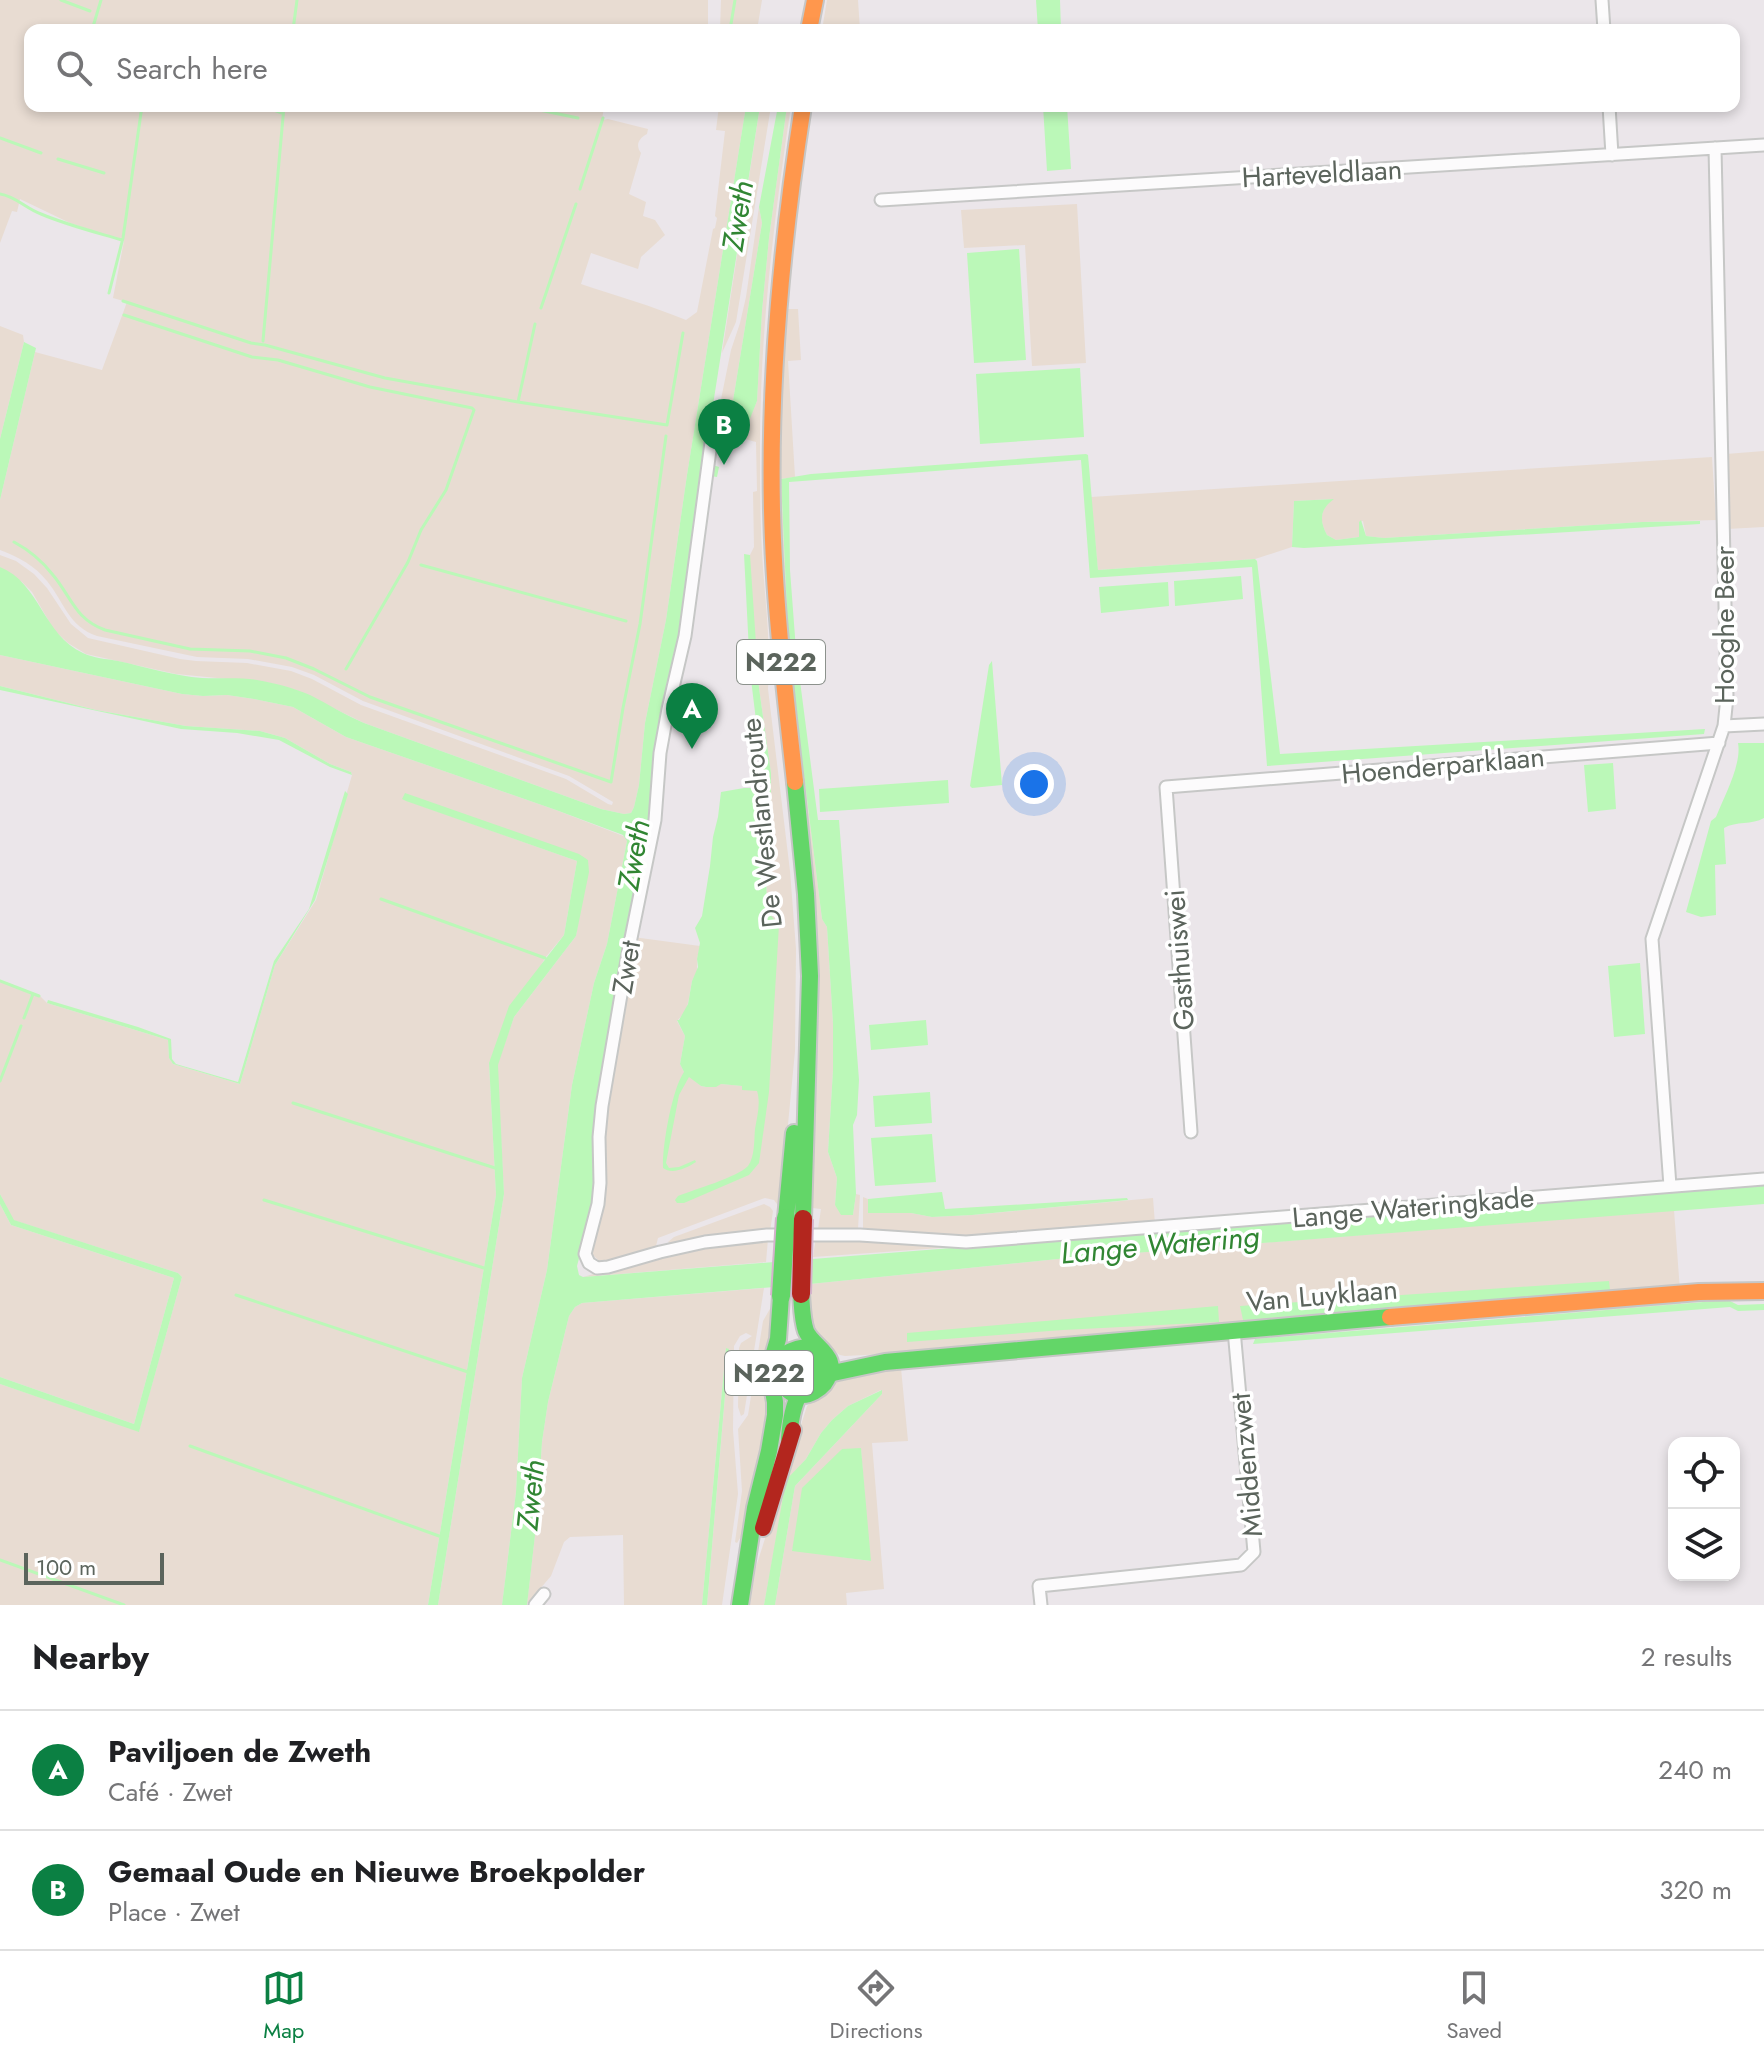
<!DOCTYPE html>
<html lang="en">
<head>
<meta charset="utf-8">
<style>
  :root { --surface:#fff; --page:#f2f2f2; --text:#202124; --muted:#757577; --line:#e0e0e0; --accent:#0b8043 }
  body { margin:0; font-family:Jost,sans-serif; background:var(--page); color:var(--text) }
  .controls { position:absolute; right:24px; bottom:24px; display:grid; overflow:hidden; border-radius:16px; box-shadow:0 4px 12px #0003 }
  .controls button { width:72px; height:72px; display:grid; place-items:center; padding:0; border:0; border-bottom:2px solid var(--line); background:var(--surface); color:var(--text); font:40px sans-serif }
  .scale { position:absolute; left:24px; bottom:20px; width:140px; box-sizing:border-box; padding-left:8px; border:4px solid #5b645c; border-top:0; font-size:22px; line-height:28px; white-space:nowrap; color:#5b645c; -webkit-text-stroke:6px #fff; paint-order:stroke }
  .you { position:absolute; left:1034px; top:784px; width:28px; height:28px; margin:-20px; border:6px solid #fff; border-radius:50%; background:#1a73e8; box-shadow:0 0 0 12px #1a73e833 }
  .badge { display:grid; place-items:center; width:52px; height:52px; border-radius:50%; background:var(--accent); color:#fff; font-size:26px; font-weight:700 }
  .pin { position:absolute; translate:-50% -66px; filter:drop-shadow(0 2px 4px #0008) }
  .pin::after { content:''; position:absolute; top:42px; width:28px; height:24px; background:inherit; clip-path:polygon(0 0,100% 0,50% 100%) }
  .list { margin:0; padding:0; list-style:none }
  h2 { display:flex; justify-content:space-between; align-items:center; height:104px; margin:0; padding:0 32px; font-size:34px }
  h2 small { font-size:26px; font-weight:400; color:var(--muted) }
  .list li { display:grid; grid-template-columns:52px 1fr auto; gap:24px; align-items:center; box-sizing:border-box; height:120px; padding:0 32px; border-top:2px solid var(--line) }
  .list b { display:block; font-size:30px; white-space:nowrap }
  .list p { margin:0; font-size:26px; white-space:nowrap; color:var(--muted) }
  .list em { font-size:26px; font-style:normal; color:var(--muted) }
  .icon { flex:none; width:44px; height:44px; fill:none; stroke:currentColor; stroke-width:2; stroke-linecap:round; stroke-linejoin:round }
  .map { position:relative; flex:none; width:1764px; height:1605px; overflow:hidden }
  .search { position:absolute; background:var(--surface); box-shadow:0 4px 12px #0003; left:24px; right:24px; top:24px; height:88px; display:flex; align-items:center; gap:20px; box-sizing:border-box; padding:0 28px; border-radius:16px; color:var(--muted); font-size:30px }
  .sheet { height:344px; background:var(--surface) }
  nav { display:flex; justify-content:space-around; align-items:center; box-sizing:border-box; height:112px; border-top:2px solid var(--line); background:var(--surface); font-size:22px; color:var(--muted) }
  nav a { display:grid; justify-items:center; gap:4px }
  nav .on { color:var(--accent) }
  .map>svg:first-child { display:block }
  .green { fill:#e8dcd2; fill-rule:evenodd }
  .water { fill:#bbf8b8 }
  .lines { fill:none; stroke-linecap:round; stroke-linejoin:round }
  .stream { stroke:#bbf8b8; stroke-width:3 }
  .street-casing { stroke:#c6c7c6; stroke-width:15 }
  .fast-casing { stroke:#c6c6c5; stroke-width:20 }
  .slow-casing { stroke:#c6c6c5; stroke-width:20 }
  .jam-casing { stroke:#c6c6c5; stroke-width:20 }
  .street { stroke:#fcfbfc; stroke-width:11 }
  .fast { stroke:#63d668; stroke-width:16 }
  .slow { stroke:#ff974d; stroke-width:16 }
  .jam { stroke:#b3261e; stroke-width:16 }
  .fast-bridge-casing { stroke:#d4b3cc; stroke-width:22; stroke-linecap:butt }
  .jam-bridge-casing { stroke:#d4b3cc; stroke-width:22; stroke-linecap:butt }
  .fast-bridge { stroke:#63d668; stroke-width:18 }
  .jam-bridge { stroke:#b3261e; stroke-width:18 }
  .labels { text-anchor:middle; stroke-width:7; stroke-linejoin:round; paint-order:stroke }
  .shield { fill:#fff; stroke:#8c928d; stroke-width:2 }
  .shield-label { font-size:26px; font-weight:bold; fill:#5b645c }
  .street-label { font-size:28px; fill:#5b645c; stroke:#fff }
  .water-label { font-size:30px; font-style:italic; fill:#318633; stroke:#fff }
</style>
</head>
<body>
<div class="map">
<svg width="1764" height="1605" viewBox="0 0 1764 1605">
  <rect width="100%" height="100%" fill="#ebe6ea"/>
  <!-- green -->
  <path class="green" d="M0 0H708V30H30V106H604L602 120 608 119 648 129 647 134C639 138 635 145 641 153L629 194 646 202 643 216 655 220 665 235 641 257 638 269 591 253 581 284C617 296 652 306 686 320L697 312 713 229 715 228 717 218 715 216 725 131 716 130 719 106H746L687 475 666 620 645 723 639 785 634 807 631 813 624 814 601 809 364 723 296 690 270 683 176 674 86 654 68 643 54 630 32 592 22 582 0 567V555L16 561 34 574 47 588 71 624 88 638 180 659 196 661 247 663 291 671 312 679 361 705 566 779 608 804 612 805 613 802 569 776 363 701 314 675 292 667 248 659 197 657 97 636C68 626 65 603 47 581 35 566 19 557 0 550V500L35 352 102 370 127 302 113 298 124 241 70 223 20 199 17 212 12 211 0 243Z
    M721 0H762L757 30H720Z
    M827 0H858L860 30H822Z
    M760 106H771L736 322 722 353Z
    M787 106H791C774 218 760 332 760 446 760 486 760 527 763 568 766 608 771 649 768 689L790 871 796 949 795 1051 780 1208 774 1200 765 1198 658 1238 655 1250 610 1263 600 1262 592 1254 591 1247 604 1111 633 937 700 946 697 959V971L692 981 688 1003 685 1012 677 1021 685 1036 680 1064 684 1072 701 1086 706 1087 721 1084 743 1086 742 1089 767 911 765 818 771 799V774L759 688 749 561 750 555 754 547 753 492 757 491 756 442 741 438 757 401 762 311 769 238Z
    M1077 204 1086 363 1032 366 1025 245 964 248 961 210Z
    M759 207 762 223 731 413 732 438 720 437 715 429 731 350 740 323 746 297Z
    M781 309H798L801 360 788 361 795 477 781 479 789 655 822 919 827 927 833 1024V1070L828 1152 837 1178 835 1205 853 1215 856 1194 860 1195 858 1229 856 1232 818 1229 821 1209 812 1208 813 1177 809 1165 811 1083 779 588 775 466Z
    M0 326 23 335 24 342 0 439Z
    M1764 451V527L1727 529 1726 454Z
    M1712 457 1716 520 1642 522 1384 538 1366 536 1363 521 1359 522V537L1336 540 1327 535C1319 520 1320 511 1332 499L1294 501 1292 547 1255 559 1098 570 1091 497Z
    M0 655 182 694 203 696 227 695 254 699 293 707 346 737 556 810 626 837 627 841 607 944 594 983 572 1085 547 1270 522 1378 516 1492 502 1605H438L504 1194 497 1065 514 1017 576 936 588 860 402 799 577 861 564 935 545 958 489 1063 496 1195 428 1605H0V1384L139 1431 182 1277 178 1273 13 1220 0 1194V980L39 995 47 1003 168 1040 169 1058 173 1064 240 1084 275 965 316 900 352 775 351 772 330 764 285 738 260 731 186 726 96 710 0 686Z
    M863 1197 868 1199 869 1213H911L932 1217 972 1215 1153 1198 1155 1224 964 1239 863 1232Z
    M0 1204 11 1225 174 1278 134 1424 0 1377Z
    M764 1204 770 1207 773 1211 770 1232 671 1245 668 1242 674 1237Z
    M1674 1210 1681 1304 1609 1310 1245 1324 946 1351 845 1356 840 1355 831 1349 812 1327 810 1284 1058 1259Z
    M816 1237 861 1238 955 1247 813 1257Z
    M768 1239 766 1262 583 1277 661 1255Z
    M764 1288 744 1414 741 1416 738 1407 739 1348 741 1343 752 1336 746 1333 740 1336 734 1346 733 1430 738 1494 722 1605H707L729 1350 726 1348 702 1605H624L623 1535 570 1537 564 1542 551 1576 527 1604 537 1518 542 1442 548 1402 569 1316 575 1307 582 1303Z
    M771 1307 775 1308 771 1399 742 1535 737 1543 735 1542 742 1491 738 1429 748 1415 763 1321Z
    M901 1368 908 1441 872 1443 884 1589 846 1593 847 1605H775L795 1486 882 1394 881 1390 848 1406 832 1420 821 1433 806 1459 787 1480 764 1605H750L756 1567 807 1406 838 1379 871 1371ZM842 1449H861L870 1561 792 1550Z"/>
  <!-- water -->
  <path class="water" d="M1036 0H1060L1061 30H1038Z
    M746 106H760L704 462 719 467 717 477 704 475 679 642 658 731 648 831 596 1098 592 1208 577 1266 579 1275 583 1277 1764 1184V1204L1058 1259 810 1284 582 1303 575 1307 569 1316 548 1402 542 1442 537 1518 527 1605H502L516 1492 522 1378 547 1270 572 1085 594 983 607 944 627 841 623 835 556 810 346 737 293 707 254 699 227 695 203 696 182 694 0 655V567C40 583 43 635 83 653 93 658 107 659 118 661 146 667 174 676 202 678 221 679 239 677 257 680 275 683 294 688 310 695 328 704 345 715 364 723L601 809 624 814 631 813 634 807 639 785 645 723 666 620 687 475Z
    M778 106H787L769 238 762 311 757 401 743 436 738 443 732 441 731 413 762 223 759 207Z
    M1043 106H1067L1071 169 1047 171Z
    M1019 249 1026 360 974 363 967 253Z
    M24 342 36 348 0 500V439Z
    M1080 368 1084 437 980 444 976 374Z
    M1086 454 1088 455 1098 570 1255 559 1257 561 1280 754 1705 729 1704 734 1267 766 1252 567 1090 578 1081 460 789 482 790 570 796 650 818 820H839L859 1080 857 1115 853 1125 856 1194 853 1215H841L835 1205 837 1178 828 1152 833 1070V1024L827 927 822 919 789 655 781 479 811 474Z
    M1334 499C1320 509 1319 520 1327 535L1336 540 1359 537V522L1361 520 1366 536 1384 538 1642 522 1700 521V524L1304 548 1292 547 1294 501Z
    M744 554 750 555 759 688 771 773V799L765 818 767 911 779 925 769 1092 759 1163 749 1175 684 1203H677L675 1200 678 1196C693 1190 738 1177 748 1166 755 1157 754 1139 755 1129 757 1117 761 1103 757 1091L742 1090V1086L721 1084 716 1087H706L701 1086 689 1077 679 1095 666 1163 669 1168 679 1167 695 1160 696 1162C687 1168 672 1175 663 1168 662 1147 672 1089 684 1072L680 1064 685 1036 677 1020H679L688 1004 692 981 698 967 697 959 700 943 695 928 702 916 710 866 713 837 718 817 721 792 744 788H762L764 786 750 671Z
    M1241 576 1243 599 1175 606 1174 581Z
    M1168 582 1169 606 1101 613 1099 587Z
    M992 661 1002 785 972 788 970 786 989 665Z
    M0 686 96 710 186 726 260 731 285 738 330 764 351 772 352 775 330 767 279 740 237 733 181 729 0 690Z
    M1738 743H1764V818C1752 825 1736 821 1724 828L1726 864 1715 865 1716 915 1701 917 1686 912 1711 821 1716 817C1724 797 1742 764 1738 743Z
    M1613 763 1616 809 1588 812 1584 765Z
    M948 780 949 803 820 812 819 789Z
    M345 791 348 794 315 900 275 965 240 1084 173 1064 169 1058 168 1040 47 1003 48 1000 138 1027 171 1039 172 1059 176 1064 238 1082 274 961 309 909Z
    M405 793 579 854 588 860 589 872 576 936 514 1017 498 1065 504 1194 438 1605H428L496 1195 489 1063 509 1006 564 935 577 861 406 801 402 799Z
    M1640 963 1645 1034 1614 1037 1608 966Z
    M926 1020 928 1045 871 1050 869 1025Z
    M930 1092 932 1123 875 1127 873 1096Z
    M932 1134 936 1182 875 1186 871 1138Z
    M942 1192 945 1209 1127 1198 1128 1200 972 1215 932 1217 911 1213H868V1199Z
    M0 1194 14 1220 178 1273 182 1277 139 1432 0 1384V1377L134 1424 174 1278 11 1225 0 1204Z
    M1609 1281 1610 1290 1243 1320 1240 1306Z
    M1728 1300 1738 1305 1764 1304V1310L1738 1311 1730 1307 1253 1344 1255 1339Z
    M1218 1306 1219 1322 1063 1330 907 1342V1333Z
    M726 1348 729 1349 707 1605H702Z
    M882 1390V1394L795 1486 775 1605H764L786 1480 806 1459 821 1433 832 1420 848 1406Z
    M861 1448 871 1561 792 1551 802 1488 842 1449Z"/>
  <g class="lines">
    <!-- stream -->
    <path class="stream" d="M61 0 90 11
      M92 30 101 0
      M293 30 297 0
      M730 30 735 0
      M263 106 282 113
      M520 106 578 118
      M0 138 41 153
      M58 159 104 173
      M580 189 603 118
      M0 194C15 196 27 209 41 214 67 225 95 232 122 240
      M109 293 123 238 142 106
      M123 301 251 343 265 345 385 378 518 402 667 425 683 333
      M541 308 576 204
      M124 315 252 357 278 360 370 387 472 408 474 410 446 490 421 530 408 562 346 669
      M263 341 284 106
      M518 402 535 324
      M14 542C29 550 43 562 53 575 72 598 75 619 105 630L190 649 250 651 286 658 314 669 370 697 611 782 623 708 640 624 666 436
      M421 565 626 621
      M381 899 545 958
      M0 981 39 996
      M24 1018 33 994
      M0 1081 21 1026
      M293 1103 495 1168
      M264 1200 484 1268
      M236 1295 468 1372
      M190 1446 439 1536
      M0 1560 124 1605"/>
    <defs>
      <path id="street" d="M1602 0 1604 30
        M1609 106 1612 155
        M881 200 1764 145
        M712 435 685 636 668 709 660 753 655 820 629 948 602 1106 599 1137 600 1183 598 1204 585 1254 589 1263 597 1268 608 1267 660 1252 705 1242 767 1235H860L966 1242 1764 1179
        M1724 726 1764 724
        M1191 1132 1166 787 1719 743
        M1670 1186 1652 939 1724 726 1727 697 1715 148
        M535 1605 544 1594
        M1041 1605 1039 1586 1241 1565 1254 1552 1234 1330"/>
      <path id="fast" d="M795 782 806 894 810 976 803 1219
        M786 1218 794 1133
        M828 1376 833 1373 885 1362 1390 1317
        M789 1439C790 1425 792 1408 799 1395 803 1389 808 1388 814 1383 829 1371 819 1355 806 1347 786 1350 768 1361 783 1384 787 1391 794 1396 803 1395 810 1395 819 1390 824 1384 844 1356 813 1348 806 1331 802 1320 802 1306 801 1294
        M740 1605 755 1508 769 1451 775 1415V1402L769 1370 778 1339 781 1296"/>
      <path id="slow" d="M809 30 815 0
        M795 782C785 692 774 601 772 510 769 375 782 240 803 106
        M1390 1317 1699 1292 1764 1291"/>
      <path id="jam" d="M763 1528 793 1430"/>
    </defs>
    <!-- street casing -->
    <use href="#street" class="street-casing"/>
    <!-- fast casing -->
    <use href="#fast" class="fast-casing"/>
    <!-- slow casing -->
    <use href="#slow" class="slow-casing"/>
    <!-- jam casing -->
    <use href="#jam" class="jam-casing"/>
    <!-- street -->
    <use href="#street" class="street"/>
    <!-- fast -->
    <use href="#fast" class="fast"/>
    <!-- slow -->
    <use href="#slow" class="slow"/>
    <!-- jam -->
    <use href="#jam" class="jam"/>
    <defs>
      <path id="fast-bridge" d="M781 1296 786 1218"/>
      <path id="jam-bridge" d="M801 1294 803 1219"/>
    </defs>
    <!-- fast-bridge casing -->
    <use href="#fast-bridge" class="fast-bridge-casing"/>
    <!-- jam-bridge casing -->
    <use href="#jam-bridge" class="jam-bridge-casing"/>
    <!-- fast-bridge -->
    <use href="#fast-bridge" class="fast-bridge"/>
    <!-- jam-bridge -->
    <use href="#jam-bridge" class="jam-bridge"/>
  </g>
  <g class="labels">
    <!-- shield labels -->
    <g class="shield">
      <rect x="737" y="640" width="88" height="44" rx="6"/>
      <rect x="725" y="1351" width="88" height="44" rx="6"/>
    </g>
    <g class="shield-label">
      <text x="781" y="671">N222</text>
      <text x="769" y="1382">N222</text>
    </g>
    <!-- street labels -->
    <g class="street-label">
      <text transform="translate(1322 173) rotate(-3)" y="10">Harteveldlaan</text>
      <text transform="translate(1724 625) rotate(-90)" y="10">Hooghe Beer</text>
      <text transform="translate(1443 765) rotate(-5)" y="10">Hoenderparklaan</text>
      <text transform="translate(761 823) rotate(-96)" y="10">De Westlandroute</text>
      <text transform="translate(1179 960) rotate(-94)" y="10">Gasthuiswei</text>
      <text transform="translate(626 967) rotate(-80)" y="10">Zwet</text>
      <text transform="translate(1413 1207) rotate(-5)" y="10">Lange Wateringkade</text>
      <text transform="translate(1322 1295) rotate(-5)" y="10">Van Luyklaan</text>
      <text transform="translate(1246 1465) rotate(-95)" y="10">Middenzwet</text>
    </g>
    <!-- water labels -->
    <g class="water-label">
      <text transform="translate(738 216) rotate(-81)" y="10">Zweth</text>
      <text transform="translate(634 855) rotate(-80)" y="10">Zweth</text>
      <text transform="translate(1160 1245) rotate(-5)" y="10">Lange Watering</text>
      <text transform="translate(531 1495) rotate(-84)" y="10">Zweth</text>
    </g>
  </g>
</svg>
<div class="controls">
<button><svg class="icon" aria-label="locate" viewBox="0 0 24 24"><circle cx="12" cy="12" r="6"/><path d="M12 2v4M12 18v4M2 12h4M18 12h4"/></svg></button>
<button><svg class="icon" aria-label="layers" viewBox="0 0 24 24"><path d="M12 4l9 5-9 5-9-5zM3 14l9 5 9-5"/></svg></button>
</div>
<div class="scale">100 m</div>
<div class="you"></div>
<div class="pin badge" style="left:692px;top:749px">A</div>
<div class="pin badge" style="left:724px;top:465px">B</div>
<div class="search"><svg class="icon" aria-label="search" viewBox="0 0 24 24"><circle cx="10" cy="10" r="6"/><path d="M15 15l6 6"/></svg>Search here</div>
</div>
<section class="sheet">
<h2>Nearby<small>2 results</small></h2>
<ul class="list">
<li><span class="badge">A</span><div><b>Paviljoen de Zweth</b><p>Café · Zwet</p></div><em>240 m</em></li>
<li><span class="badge">B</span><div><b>Gemaal Oude en Nieuwe Broekpolder</b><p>Place · Zwet</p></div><em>320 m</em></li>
</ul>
</section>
<nav>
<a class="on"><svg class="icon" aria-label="map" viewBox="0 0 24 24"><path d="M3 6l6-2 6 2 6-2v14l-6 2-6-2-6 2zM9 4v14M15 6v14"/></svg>Map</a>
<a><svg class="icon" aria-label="directions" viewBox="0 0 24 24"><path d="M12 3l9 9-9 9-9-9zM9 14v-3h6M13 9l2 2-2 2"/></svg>Directions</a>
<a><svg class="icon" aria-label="saved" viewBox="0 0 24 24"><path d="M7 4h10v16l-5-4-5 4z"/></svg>Saved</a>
</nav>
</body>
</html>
